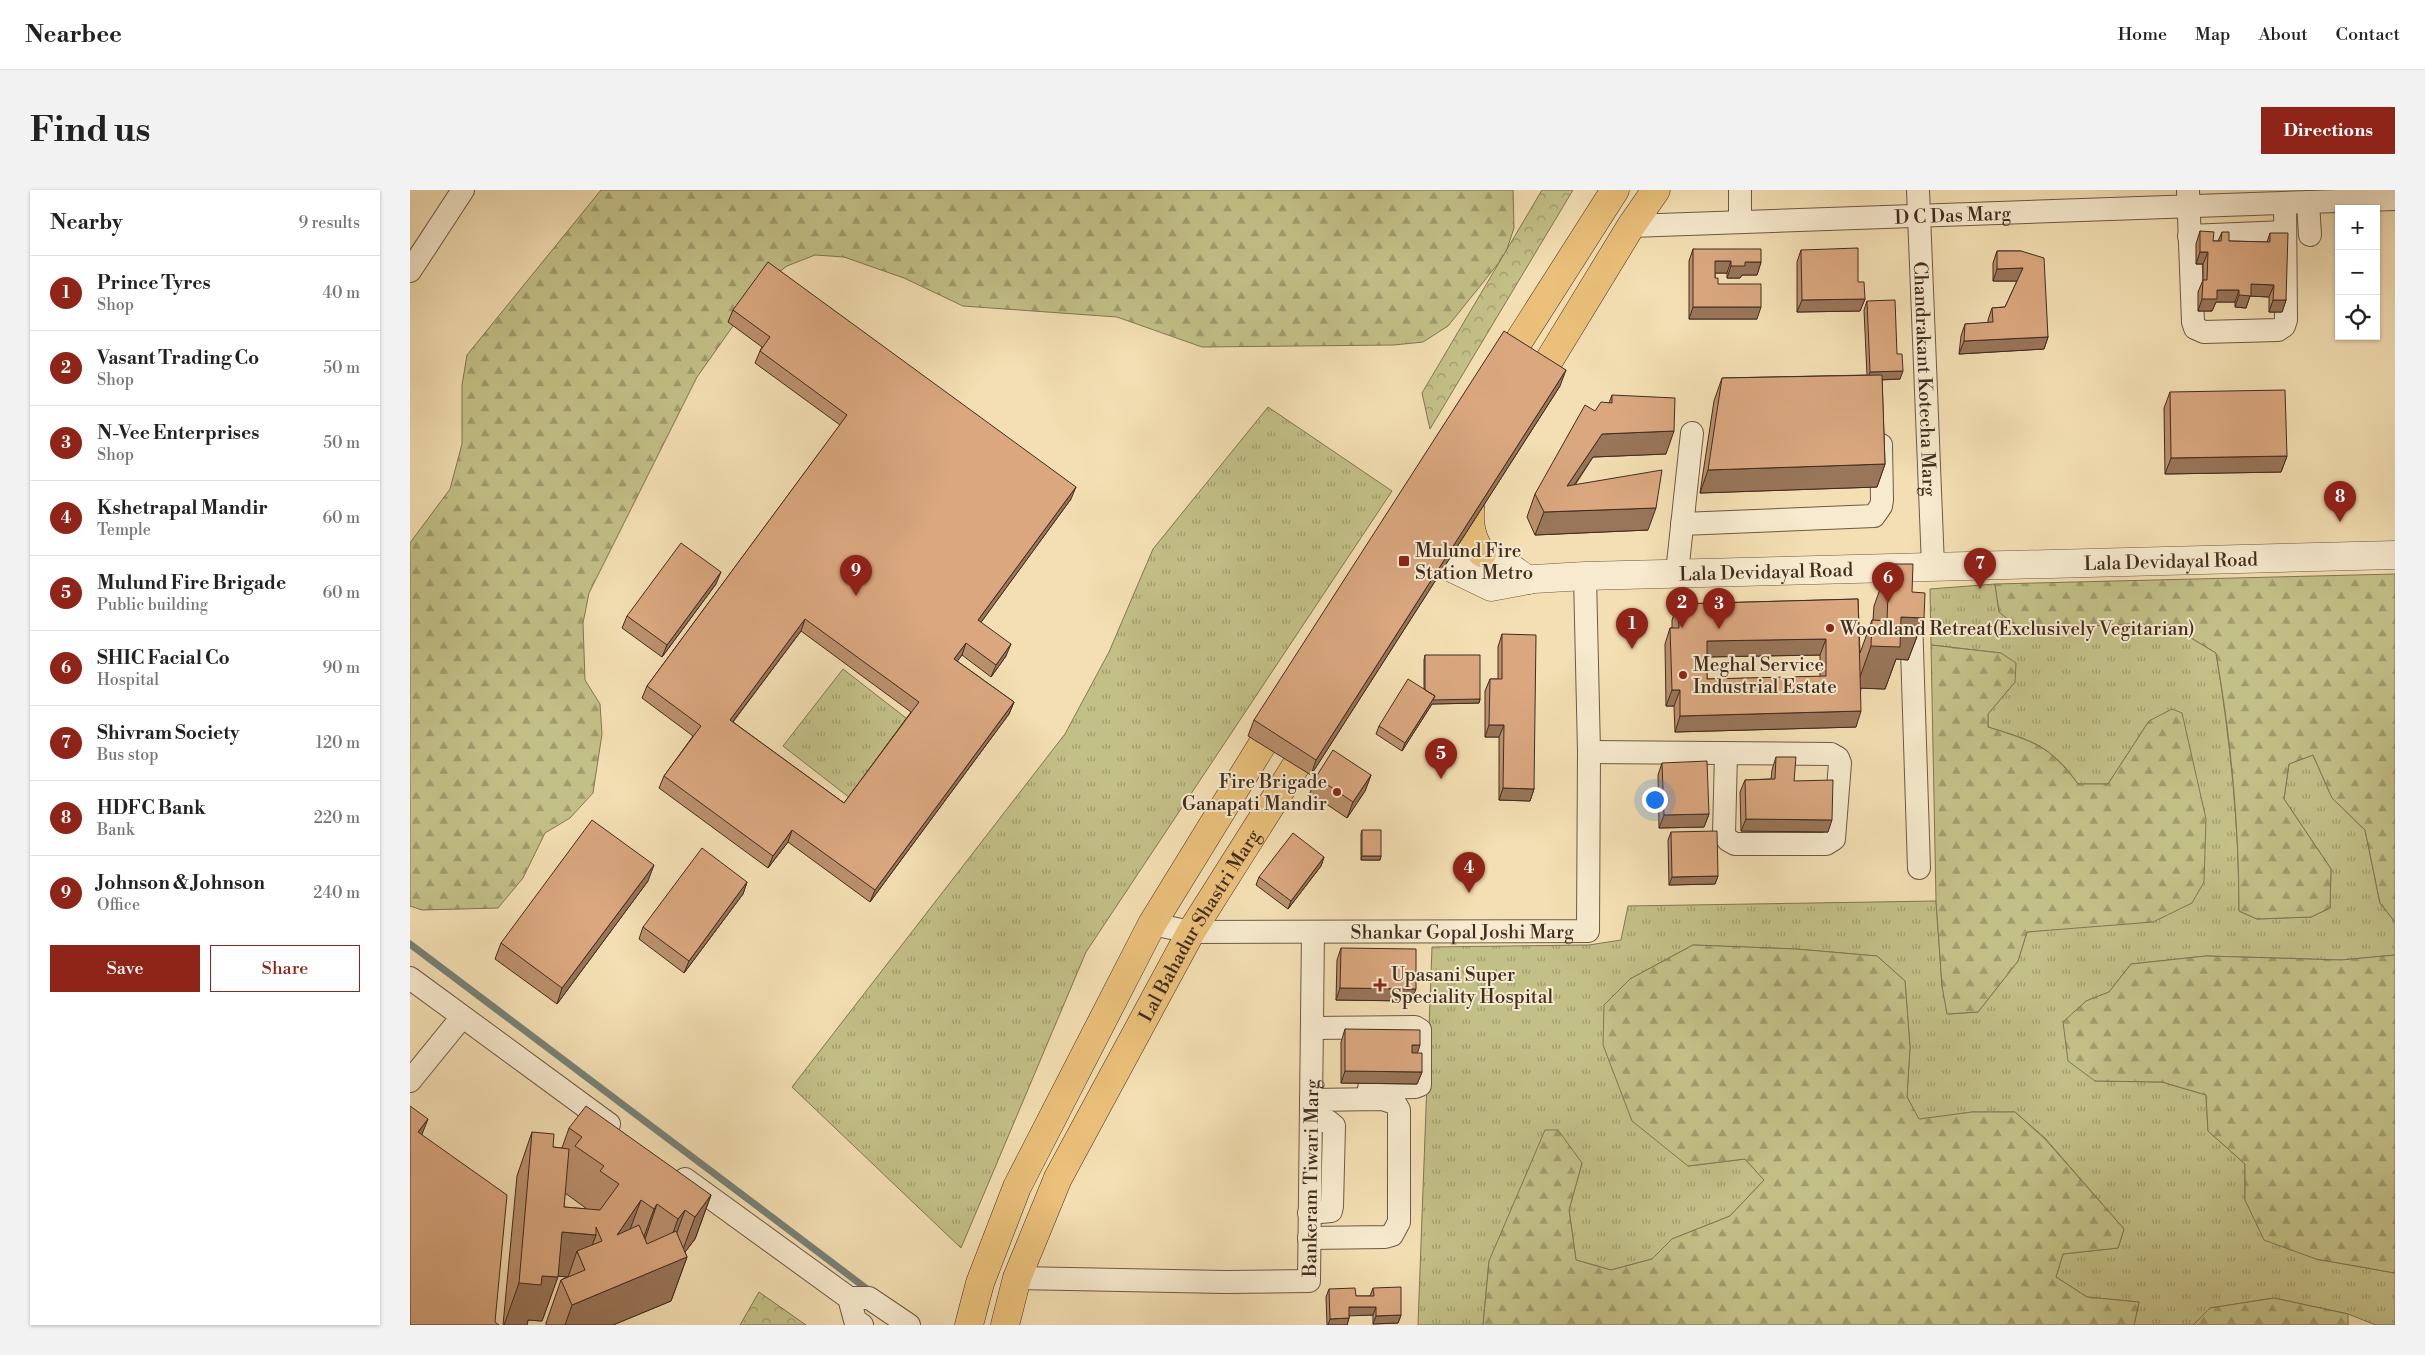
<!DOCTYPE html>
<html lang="en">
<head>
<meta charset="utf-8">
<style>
  :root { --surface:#fff; --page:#f2f2f2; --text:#222; --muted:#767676; --line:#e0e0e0; --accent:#8f2418 }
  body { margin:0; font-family:"Libre Bodoni",serif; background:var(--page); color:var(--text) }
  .controls { position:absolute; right:15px; top:15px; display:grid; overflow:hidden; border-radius:0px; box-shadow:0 1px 4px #0004 }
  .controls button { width:45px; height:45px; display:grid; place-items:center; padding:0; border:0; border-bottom:1px solid var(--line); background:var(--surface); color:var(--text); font:25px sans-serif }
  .you { position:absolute; left:1244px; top:609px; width:18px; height:18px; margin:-12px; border:4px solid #fff; border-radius:50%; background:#1a73e8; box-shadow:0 0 0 8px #1a73e833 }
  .badge { display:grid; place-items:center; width:32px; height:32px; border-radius:50%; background:var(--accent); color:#fff; font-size:16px; font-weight:700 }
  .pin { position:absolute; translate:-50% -41px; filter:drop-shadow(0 1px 2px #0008) }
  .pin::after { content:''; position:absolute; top:26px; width:18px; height:15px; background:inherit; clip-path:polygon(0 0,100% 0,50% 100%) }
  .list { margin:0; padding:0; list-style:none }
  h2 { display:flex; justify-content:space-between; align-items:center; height:65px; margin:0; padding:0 20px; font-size:21px }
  h2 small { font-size:16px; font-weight:400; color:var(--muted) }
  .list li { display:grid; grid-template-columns:32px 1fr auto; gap:15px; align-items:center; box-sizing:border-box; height:75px; padding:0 20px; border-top:1px solid var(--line) }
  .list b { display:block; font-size:19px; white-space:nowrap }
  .list p { margin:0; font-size:16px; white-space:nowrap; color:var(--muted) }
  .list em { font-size:16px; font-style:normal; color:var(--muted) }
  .actions { display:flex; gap:10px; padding:15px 20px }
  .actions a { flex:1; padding:11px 0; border:1px solid var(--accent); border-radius:0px; text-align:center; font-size:18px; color:var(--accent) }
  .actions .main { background:var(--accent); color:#fff }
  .icon { flex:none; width:28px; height:28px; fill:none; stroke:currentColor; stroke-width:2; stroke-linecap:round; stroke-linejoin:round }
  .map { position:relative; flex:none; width:1985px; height:1135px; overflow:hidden; border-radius:0px }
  header { display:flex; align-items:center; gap:30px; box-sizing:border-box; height:70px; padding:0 25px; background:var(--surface); border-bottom:1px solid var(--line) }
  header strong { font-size:24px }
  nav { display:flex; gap:28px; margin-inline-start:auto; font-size:18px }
  .intro { display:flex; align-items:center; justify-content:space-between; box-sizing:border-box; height:120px; padding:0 30px }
  h1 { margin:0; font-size:35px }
  .button { padding:12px 22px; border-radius:0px; background:var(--accent); color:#fff; font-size:18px; font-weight:700 }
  main { display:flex; gap:30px; padding:0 30px }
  aside { flex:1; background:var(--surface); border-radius:0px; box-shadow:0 1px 4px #0004 }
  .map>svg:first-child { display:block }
  .grass { fill:url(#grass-tufts); stroke:#827654 }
  .forest { fill:url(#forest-firs); stroke:#827654 }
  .park { fill:url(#park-crowns); stroke:#827654 }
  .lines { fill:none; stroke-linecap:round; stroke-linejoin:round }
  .stream { stroke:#788278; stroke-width:7 }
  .minor-casing { stroke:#6e5945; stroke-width:24 }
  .tertiary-casing { stroke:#6e5945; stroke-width:29 }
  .primary-casing { stroke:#412c20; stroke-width:29 }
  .minor { stroke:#f7eace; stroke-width:22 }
  .tertiary { stroke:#f7eace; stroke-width:28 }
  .primary { stroke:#eac07a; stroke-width:28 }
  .wall { fill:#bb906d; stroke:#412c20; fill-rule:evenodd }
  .shaded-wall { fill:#997559; stroke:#412c20 }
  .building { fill:#daa77f; stroke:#412c20; fill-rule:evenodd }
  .poi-dot { fill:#8f2418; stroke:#f7eace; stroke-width:2 }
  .labels { text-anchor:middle; stroke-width:4; stroke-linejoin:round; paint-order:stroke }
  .street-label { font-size:19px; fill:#412c20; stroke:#f7eace }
  .poi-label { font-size:19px; fill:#412c20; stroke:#f7eace; text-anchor:start }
</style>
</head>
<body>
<header>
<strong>Nearbee</strong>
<nav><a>Home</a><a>Map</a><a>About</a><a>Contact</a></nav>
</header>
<div class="intro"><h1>Find us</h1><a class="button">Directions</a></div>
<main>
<aside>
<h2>Nearby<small>9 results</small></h2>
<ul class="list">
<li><span class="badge">1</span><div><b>Prince Tyres</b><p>Shop</p></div><em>40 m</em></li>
<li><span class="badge">2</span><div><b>Vasant Trading Co</b><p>Shop</p></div><em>50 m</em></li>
<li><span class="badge">3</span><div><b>N-Vee Enterprises</b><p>Shop</p></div><em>50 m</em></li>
<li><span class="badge">4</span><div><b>Kshetrapal Mandir</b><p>Temple</p></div><em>60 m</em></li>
<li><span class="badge">5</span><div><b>Mulund Fire Brigade</b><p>Public building</p></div><em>60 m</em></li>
<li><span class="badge">6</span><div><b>SHIC Facial Co</b><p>Hospital</p></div><em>90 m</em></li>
<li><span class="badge">7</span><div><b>Shivram Society</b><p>Bus stop</p></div><em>120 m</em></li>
<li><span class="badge">8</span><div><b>HDFC Bank</b><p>Bank</p></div><em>220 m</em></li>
<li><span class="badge">9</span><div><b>Johnson &amp; Johnson</b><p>Office</p></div><em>240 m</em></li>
</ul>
<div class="actions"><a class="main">Save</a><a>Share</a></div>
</aside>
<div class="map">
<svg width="1985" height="1135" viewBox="0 0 1985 1135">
  <defs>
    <pattern id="grass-tufts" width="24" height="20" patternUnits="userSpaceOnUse" patternTransform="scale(1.25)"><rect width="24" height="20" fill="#c3c087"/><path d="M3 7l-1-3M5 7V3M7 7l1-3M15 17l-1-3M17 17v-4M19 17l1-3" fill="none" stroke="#a09c6e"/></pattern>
    <pattern id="forest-firs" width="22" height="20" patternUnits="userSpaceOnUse" patternTransform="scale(1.25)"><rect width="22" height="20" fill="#c3c087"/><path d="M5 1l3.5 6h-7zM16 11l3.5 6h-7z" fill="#a09c6e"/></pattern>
    <pattern id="park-crowns" width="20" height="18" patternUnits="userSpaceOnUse" patternTransform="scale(1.25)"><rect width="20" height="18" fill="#c3c087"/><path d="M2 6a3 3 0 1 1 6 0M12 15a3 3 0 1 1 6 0" fill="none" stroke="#a09c6e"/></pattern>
  </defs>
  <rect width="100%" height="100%" fill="#f3dfb3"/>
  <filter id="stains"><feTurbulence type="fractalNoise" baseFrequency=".004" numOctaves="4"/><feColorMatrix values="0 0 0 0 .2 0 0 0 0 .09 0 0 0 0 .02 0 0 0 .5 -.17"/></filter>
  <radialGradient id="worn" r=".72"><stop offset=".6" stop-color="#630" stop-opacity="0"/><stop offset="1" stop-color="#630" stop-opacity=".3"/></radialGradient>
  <!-- grass -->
  <path class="grass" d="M858 217 982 301 676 762 551 1058 382 897 655 544 699 462 743 359Z
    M1585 394 1589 421 1719 434 1760 435 1806 463C1820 549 1829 634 1829 721L1847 729 1901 727 1920 718 1921 679 1874 609 1879 574 1903 565 1922 608 1955 640 1970 713 1985 732V765L1931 770 1796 766 1721 774 1699 802 1676 811 1685 891 1752 892 1796 905 1798 941 1835 974V1010L1906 1069 1985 1083V1135H1966L1938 1124 1864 1108 1800 1118 1783 1135H1724L1729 1112 1677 1107 1646 1087 1653 1064 1708 1058 1714 1039 1635 948 1605 922H1562L1509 930 1497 907 1500 857 1495 791 1467 766 1386 759 1283 755 1220 789 1278 976 1335 969 1354 990 1320 1026 1262 1049 1242 1069 1201 1080 1166 1070 1159 1020 1172 973 1079 1071 1073 1135H1008L1022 757 1179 755 1211 750 1218 716 1526 711 1532 796 1538 824 1568 822 1608 771 1617 742 1651 738 1739 531 1698 594H1668C1642 556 1621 550 1578 537V524L1605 492 1591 463 1521 455 1520 399Z
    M433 479 505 535 445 612 373 556Z"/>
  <!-- forest -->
  <path class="forest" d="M191 0H1103L1104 38 1095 65 1038 136 1013 152 984 155 792 157 707 127 553 116 494 88 434 67 405 65 377 76 352 95 287 187 179 403 173 433 175 490 190 514 192 544 183 603 160 628 135 643 113 688 88 718 12 720 0 716V353L40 299 52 254V195L57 165Z
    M1985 384V732L1970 713 1955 640 1922 608 1903 565 1879 574 1874 609 1921 679 1920 718 1901 727 1847 729 1829 721C1829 634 1821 549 1806 463L1760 435 1719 434 1610 439 1589 422 1585 394Z
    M1521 455 1591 463 1606 473 1605 492 1578 524V537C1624 552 1638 554 1668 594H1698L1739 531 1762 519 1772 523 1796 629 1794 692 1782 713 1743 732 1617 742 1608 771 1568 822 1537 824 1532 796 1526 711Z
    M1283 755 1386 759 1467 766 1495 791 1500 857 1497 907 1509 929 1562 922H1605L1635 949 1714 1039 1708 1058 1653 1064 1646 1087 1677 1107 1729 1112 1724 1135H1073L1079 1071 1135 940H1148L1172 973 1159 1020 1166 1070 1201 1080 1242 1069 1262 1049 1320 1026 1354 990 1335 969 1278 976 1222 931 1193 855 1194 815 1220 789Z
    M1985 765V1083L1906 1069 1854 1050 1835 1010V974L1798 941 1796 905 1752 892 1685 891 1658 871 1653 832 1676 811 1699 802 1721 774 1796 766 1931 770Z
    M1864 1108 1938 1124V1135H1783L1800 1118Z"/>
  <!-- park -->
  <path class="park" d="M1132 0H1163L1020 239 1012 203Z
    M349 1102 396 1135H330Z"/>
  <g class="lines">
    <!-- stream -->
    <path class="stream" d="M0 754 461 1102"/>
    <defs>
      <g id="minor">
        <path d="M1330 0V32"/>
        <path id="s1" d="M1508 0 1523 376"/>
        <path d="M1778 0 1783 132 1785 138 1794 142 1868 140 1874 136 1876 130 1875 13"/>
        <path d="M1898 12 1900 45"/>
        <path id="s2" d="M1221 36 1985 9"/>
        <path d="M1779 46 1875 42"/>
        <path d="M0 81 53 0"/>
        <path d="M1272 334 1464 326 1471 316 1472 310 1471 255"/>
        <path d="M1267 383 1282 243"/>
        <path d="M1501 428 1509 678"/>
        <path d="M1179 562 1421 564 1428 568 1430 573 1424 649 1416 654H1325L1318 650 1314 644 1316 563"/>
        <path id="s3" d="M742 734 781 742 1178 741 1179 562 1175 386"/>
        <path d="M0 788 199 934"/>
        <path d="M902 838 1005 837 1010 840V895L1005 897 959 898"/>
        <path d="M0 891 52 827"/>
        <path d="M275 989 439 1108 445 1130 452 1135"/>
        <path d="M899 1023 921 1021 922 1016 924 936 918 931H901"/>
        <path d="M899 1048 975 1047 982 1045 989 1032V920L985 913 972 909 901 910"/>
        <path id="s4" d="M607 1088 815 1092 899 1091 903 742"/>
        <path d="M439 1108H459L499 1135"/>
      </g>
      <g id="tertiary">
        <path d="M1015 336 1094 373 1118 390"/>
        <path id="s5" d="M1002 356 1019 367 1081 397 1124 389 1175 386 1985 365"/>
      </g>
      <g id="primary">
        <path d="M1089 182 1205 0"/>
        <path d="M1121 200 1221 36 1246 0"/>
        <path d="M1062 300C1059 323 1057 344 1072 363"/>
        <path d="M559 1135 570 1093 607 997 742 734 871 524"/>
        <path id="s6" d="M595 1135 607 1088 648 988 781 742 906 544"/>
      </g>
    </defs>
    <!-- minor casing -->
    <use href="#minor" class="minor-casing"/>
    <!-- tertiary casing -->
    <use href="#tertiary" class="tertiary-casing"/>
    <!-- primary casing -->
    <use href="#primary" class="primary-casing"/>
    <!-- minor -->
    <use href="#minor" class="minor"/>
    <!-- tertiary -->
    <use href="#tertiary" class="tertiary"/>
    <!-- primary -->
    <use href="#primary" class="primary"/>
  </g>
  <!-- wall -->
  <path class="wall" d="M1790 41 1803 51H1808L1812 42 1819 51 1857 52 1860 43 1876 110 1872 122H1859V107L1840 106 1836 118 1825 117V112H1806L1802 121H1788V102L1793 90V74H1786V54Z
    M1283 59 1351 72 1347 85H1332L1330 88H1317V83H1305V88L1308 94 1347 129H1279V71Z
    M1391 60 1448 92 1455 109 1450 121 1387 122V72Z
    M1587 61H1611L1638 147 1634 159 1549 164 1551 146 1555 134 1578 133V130L1582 118 1595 117 1607 91H1583V73Z
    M1457 111 1487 164 1490 189 1472 190 1475 274 1467 297 1290 303 1304 211 1312 188 1457 185 1454 120Z
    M323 120 661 309 571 432 596 466 581 487 552 465 547 471 604 512 599 524 460 712 378 652 358 678 249 598 254 586 283 546 232 508 237 496 430 235 345 173 350 161 352 157 318 132ZM391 441 501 522 434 613 323 532Z
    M1150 196 901 585 838 546 844 530Z
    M1760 202 1877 266 1871 282 1755 284 1754 218Z
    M1202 205 1256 264 1183 267 1165 295 1238 340 1125 345 1117 327 1125 304 1199 213Z
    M1479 374 1502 402 1514 428 1498 470 1486 469 1475 499 1451 498 1446 537 1265 542 1264 516H1256L1255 454 1260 438H1262V430L1268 414 1448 409 1450 463 1462 430H1463L1464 416ZM1410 465V487L1297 489V467Z
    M306 394 252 467 212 438 217 426Z
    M1092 444 1124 599 1120 611 1089 610V547H1075V501L1080 489H1088V457Z
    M1015 465 1070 509 1069 513 1022 514 992 561 966 544 969 536 1014 499V470Z
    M1366 567 1384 591 1418 642 1331 641 1330 602 1335 590 1361 589 1362 580Z
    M1252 573 1299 624 1294 637 1249 638 1248 585Z
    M961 585 955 601 937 628 900 603 906 587Z
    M952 640 971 666 970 670H951V644Z
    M1261 642 1308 686 1305 694 1259 695 1258 650Z
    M914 667 911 676 878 719 846 695 849 687Z
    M238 691 147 814 85 769 91 753Z
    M337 692 333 704 274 783 229 749 233 737Z
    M931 758 1001 811 926 810 927 770Z
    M935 839 1007 863 1012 882 1007 894 931 893V852Z
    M159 938 301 1005 285 1049 275 1062 277 1067 261 1111 203 1135H136V1133L151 1090 157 1087 148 1086 132 1131 118 1130 117 1135H93L107 986 122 942 143 957 152 958ZM155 1003 177 1019 154 1017Z
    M963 1098 991 1125 988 1133 963 1134V1125H939V1128L937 1135H917L916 1107 919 1099 946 1106H960Z"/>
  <!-- shaded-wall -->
  <path class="shaded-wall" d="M1790 62H1798L1793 74H1786Z
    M1305 71H1321L1317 83H1301Z
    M1335 72H1351L1347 85H1332L1330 88H1317L1321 76Z
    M1613 78 1609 91H1583L1587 79Z
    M1841 94 1864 95 1859 107 1840 106 1836 118 1825 117 1829 105Z
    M1807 100H1829L1825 112H1806L1802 121H1788L1792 109Z
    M1455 109 1450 121 1387 122 1392 110Z
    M1863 110H1876L1872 122H1859Z
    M1283 117H1351L1347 129H1279Z
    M1638 147 1634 159 1549 164 1554 151Z
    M1156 180 1150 196 901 585 906 570Z
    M1493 181 1490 189 1457 190 1460 182Z
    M1264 241 1256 264 1183 267 1148 319 1157 296 1192 244Z
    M1877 266 1871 282 1755 284 1761 268Z
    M1475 274 1467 297 1290 303 1298 280Z
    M666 297 661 309 564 442 568 430Z
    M1246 318 1238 340 1125 345 1134 322Z
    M311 382 306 394 252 467 257 455Z
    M1491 427 1514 428 1498 470 1486 469 1475 499 1446 498 1461 456Z
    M395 429 391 441 315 542 320 530Z
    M1416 449 1410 465 1291 467 1297 451Z
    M556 453 552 465 540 481 544 469Z
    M601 454 596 466 581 487 586 475Z
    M1262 500H1270L1264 516H1256Z
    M1025 506 1070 509 1069 513 1022 514 992 561 995 553Z
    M604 512 599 524 460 712 465 700Z
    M1451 521 1446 537 1265 542 1270 526Z
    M1079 535H1094L1089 547H1075Z
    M961 585 955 601 937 628 943 612Z
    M1093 598 1124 599 1120 611 1089 610Z
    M1299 624 1294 637 1249 638 1254 625Z
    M1336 629 1422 630 1418 642 1331 641Z
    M382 640 378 652 358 678 363 666Z
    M952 666H971L970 670H951Z
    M914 667 911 676 878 719 881 711Z
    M244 675 238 691 147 814 152 798Z
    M1308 686 1305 694 1259 695 1262 687Z
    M337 692 333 704 274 783 279 771Z
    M930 798 1006 799 1001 811 926 810Z
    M1002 855H1010L1006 868H998Z
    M935 881 1012 882 1007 894 931 893Z
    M18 929 9 952 8 942Z
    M301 1005 285 1049 269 1070 277 1067 261 1111 203 1135H155L162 1115 269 1070 285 1027Z
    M231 1010 215 1053 207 1045Z
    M247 1014 232 1058 228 1063 244 1019Z
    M275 1020 259 1064 252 1073 268 1029Z
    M152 1042 186 1045 174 1077 167 1061 158 1087 136 1085Z
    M132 1086 148 1087 132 1131 118 1130 117 1135H94L109 1093Z
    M939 1117H966L963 1125 936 1126Z
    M991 1125 988 1133 963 1134 966 1126Z
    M939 1128 937 1135H918L920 1129Z"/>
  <!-- building -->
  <path class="building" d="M1790 41 1804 42 1803 51H1811L1812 42H1819V51L1860 52V43H1878L1876 110H1863L1864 95 1841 94V106L1829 105V100H1807V109H1792L1793 90H1797L1798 62H1790Z
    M1448 58V92H1454L1455 109 1392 110 1391 60Z
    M1283 59H1351V72H1335V76H1321V71H1305V88H1308V94H1351V117H1283Z
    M1587 61H1611L1634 68 1638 147 1554 151 1555 134 1583 132 1582 118 1595 117 1613 78 1587 79Z
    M358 72 666 297 568 430 601 454 586 475 556 453 544 469 604 512 465 700 382 640 363 666 254 586 291 536 237 496 437 225 350 161 360 147 323 120ZM395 429 509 512 434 613 320 530Z
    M1485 110 1487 164H1492L1493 181 1460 182 1457 111Z
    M1094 141 1156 180 906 570 844 530Z
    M1472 185 1475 274 1298 280 1312 188Z
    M1875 200 1877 266 1761 268 1760 202Z
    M1202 205 1265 208 1264 241 1192 244 1157 296 1252 280 1246 318 1134 322 1125 304 1175 215 1185 221 1191 212 1202 213Z
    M271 353 311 382 257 455 217 426Z
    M1479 374H1503L1502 402 1515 403 1514 428 1491 427 1490 457 1461 456 1462 430 1477 431Z
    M1448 409 1451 521 1270 526V500H1262L1260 438H1269L1268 414ZM1416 449V486L1297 489V451Z
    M1092 444 1126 445 1124 599 1093 598 1094 535H1079L1080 489H1092Z
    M1015 465H1070V509L1023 510 1025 506 1015 500Z
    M998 489 1025 506 995 553 969 536Z
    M923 560 961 585 943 612 906 587Z
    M1366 567H1386L1384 591 1423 590 1422 630 1336 629 1335 590 1365 589Z
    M1297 571 1299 624 1254 625 1252 573Z
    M182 630 244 675 152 798 91 753Z
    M952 640H971V666H952Z
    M1307 641 1308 686 1262 687 1261 642Z
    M883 643 914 667 881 711 849 687Z
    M292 658 337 692 279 771 233 737Z
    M931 758 1006 759V799L930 798Z
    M935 839 1010 840V855H1002V863H1012V882L935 881Z
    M0 916 18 929 8 942 97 1005 85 1132 89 1135H0Z
    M176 916 301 1005 285 1027 275 1020 268 1029 247 1014 244 1019 231 1010 207 1045 229 1035 237 1054 266 1041 277 1067 162 1115 151 1090 175 1080 167 1061 192 1051 186 1037V1045L152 1042 148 1087 132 1086 131 1095 109 1093 122 942 144 944 143 957 159 959 154 1017 190 1020 209 994 190 981 194 976 165 956 172 947 159 938Z
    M991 1097V1125L966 1126V1117H939V1128L920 1129 919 1099 945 1098 946 1106H964L963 1098Z"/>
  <!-- markers -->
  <g class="poi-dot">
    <rect x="988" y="365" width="12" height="12" rx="2.5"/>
    <circle cx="1420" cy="438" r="5"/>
    <circle cx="1273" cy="485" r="5"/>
    <circle cx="927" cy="602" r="5"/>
    <path d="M967.5 787.5h5v5h5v5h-5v5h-5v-5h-5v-5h5z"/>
  </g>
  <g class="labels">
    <!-- street labels -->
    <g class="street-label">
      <text dy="7" stroke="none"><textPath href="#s2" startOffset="322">D C Das Marg</textPath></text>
      <text dy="7" stroke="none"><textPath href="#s1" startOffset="189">Chandrakant Kotecha Marg</textPath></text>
      <text dy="7" stroke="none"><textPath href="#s5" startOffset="770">Lala Devidayal Road</textPath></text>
      <text dy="7" stroke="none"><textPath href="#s5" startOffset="365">Lala Devidayal Road</textPath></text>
      <text dy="7" stroke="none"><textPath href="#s6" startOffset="446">Lal Bahadur Shastri Marg</textPath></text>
      <text dy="7" stroke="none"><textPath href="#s3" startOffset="311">Shankar Gopal Joshi Marg</textPath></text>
      <text dy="7" stroke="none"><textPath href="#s4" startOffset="395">Bankeram Tiwari Marg</textPath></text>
    </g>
    <!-- poi labels -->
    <g class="poi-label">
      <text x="1005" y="367">Mulund Fire<tspan x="1005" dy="22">Station Metro</tspan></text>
      <text x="1430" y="445">Woodland Retreat(Exclusively Vegitarian)</text>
      <text x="1283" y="481">Meghal Service<tspan x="1283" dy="22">Industrial Estate</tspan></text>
      <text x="917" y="598" text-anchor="end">Fire Brigade<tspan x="917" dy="22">Ganapati Mandir</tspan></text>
      <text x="981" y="791">Upasani Super<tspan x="981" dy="22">Speciality Hospital</tspan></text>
    </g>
  </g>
  <rect width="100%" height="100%" filter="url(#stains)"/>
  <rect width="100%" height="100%" fill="url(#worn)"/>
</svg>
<div class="controls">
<button>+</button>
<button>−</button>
<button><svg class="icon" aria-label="locate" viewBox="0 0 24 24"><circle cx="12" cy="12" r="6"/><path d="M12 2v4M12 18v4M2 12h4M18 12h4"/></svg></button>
</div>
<div class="you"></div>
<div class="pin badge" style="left:1222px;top:459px">1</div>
<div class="pin badge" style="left:1272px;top:438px">2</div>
<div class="pin badge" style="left:1309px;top:439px">3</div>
<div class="pin badge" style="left:1059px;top:703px">4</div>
<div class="pin badge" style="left:1031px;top:589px">5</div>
<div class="pin badge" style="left:1478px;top:413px">6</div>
<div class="pin badge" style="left:1570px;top:399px">7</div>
<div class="pin badge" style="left:1930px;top:332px">8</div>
<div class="pin badge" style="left:446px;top:406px">9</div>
</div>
</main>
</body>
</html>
